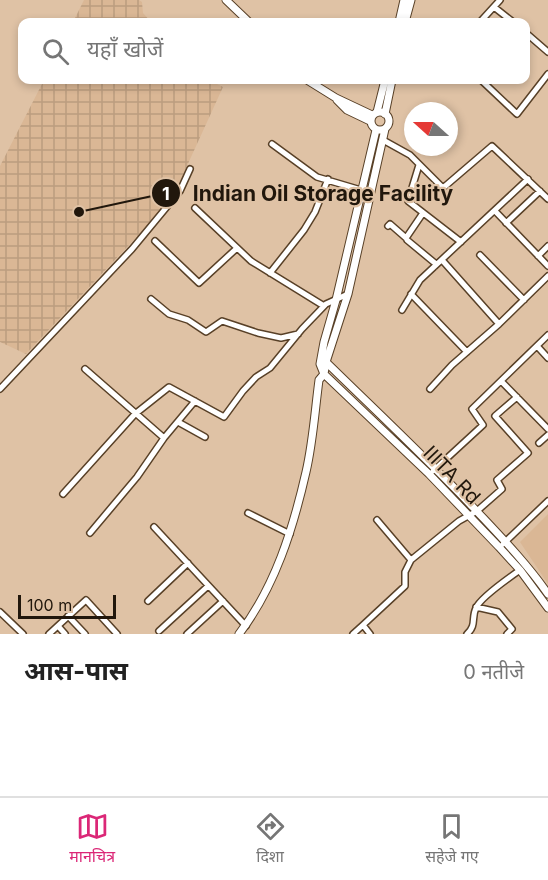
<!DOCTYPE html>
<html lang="hi">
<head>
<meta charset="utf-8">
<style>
  :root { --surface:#fff; --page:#f2f2f2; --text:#222; --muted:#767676; --line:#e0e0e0; --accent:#db2777 }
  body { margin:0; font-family:Inter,"Noto Sans Devanagari",sans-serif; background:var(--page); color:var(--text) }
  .compass { position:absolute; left:404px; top:102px; width:54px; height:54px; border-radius:50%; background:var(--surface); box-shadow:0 3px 9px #0003; rotate:291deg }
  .scale { position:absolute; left:18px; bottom:15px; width:98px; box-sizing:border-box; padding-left:6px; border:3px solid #21170c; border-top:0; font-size:16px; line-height:21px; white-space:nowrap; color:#21170c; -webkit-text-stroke:4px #dfc2a5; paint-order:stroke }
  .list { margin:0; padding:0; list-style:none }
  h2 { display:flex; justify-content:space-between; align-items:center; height:78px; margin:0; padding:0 24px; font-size:26px }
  h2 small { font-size:20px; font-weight:400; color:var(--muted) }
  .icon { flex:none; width:33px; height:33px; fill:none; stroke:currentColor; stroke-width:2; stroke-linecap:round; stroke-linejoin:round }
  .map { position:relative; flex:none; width:548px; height:634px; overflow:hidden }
  .search { position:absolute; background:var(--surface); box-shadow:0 3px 9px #0003; left:18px; right:18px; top:18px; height:66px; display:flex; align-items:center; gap:15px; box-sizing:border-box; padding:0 21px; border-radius:12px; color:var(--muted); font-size:22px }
  .sheet { height:162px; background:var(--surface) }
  nav { display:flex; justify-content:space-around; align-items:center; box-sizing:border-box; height:84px; border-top:2px solid var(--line); background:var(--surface); font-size:16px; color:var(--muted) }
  nav a { display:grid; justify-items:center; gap:3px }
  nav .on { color:var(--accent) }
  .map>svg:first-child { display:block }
  .built { fill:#dab795 }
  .industrial { fill:url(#industrial-grid) }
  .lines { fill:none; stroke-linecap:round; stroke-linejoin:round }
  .street-casing { stroke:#584027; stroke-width:8 }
  .secondary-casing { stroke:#584027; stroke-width:9 }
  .street { stroke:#fff; stroke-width:5 }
  .secondary { stroke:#fff; stroke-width:7 }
  .labels { text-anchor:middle; stroke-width:4.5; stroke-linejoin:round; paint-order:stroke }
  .street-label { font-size:20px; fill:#21170c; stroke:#dfc2a5 }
  .leader { fill:none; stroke:#21170c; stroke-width:2 }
  .callout-dot { fill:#21170c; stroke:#dfc2a5; stroke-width:2 }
  .mark-label { font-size:18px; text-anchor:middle; font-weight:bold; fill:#fff }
  .callout-label { font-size:21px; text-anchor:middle; font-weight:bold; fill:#21170c; stroke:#dfc2a5; stroke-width:4.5; stroke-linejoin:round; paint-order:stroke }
</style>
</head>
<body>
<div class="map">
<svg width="548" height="634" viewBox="0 0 548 634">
  <defs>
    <pattern id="industrial-grid" width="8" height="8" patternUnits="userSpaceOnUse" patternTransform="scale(1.5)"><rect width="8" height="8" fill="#dab795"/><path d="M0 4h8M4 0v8" fill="none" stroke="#bb9d7f"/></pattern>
  </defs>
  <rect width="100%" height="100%" fill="#dfc2a5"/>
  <!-- built -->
  <path class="built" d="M548 514V584L520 542Z"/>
  <!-- industrial -->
  <path class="industrial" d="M84 0H139L142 2 143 13 151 22H73Z
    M44 80H209L223 87 176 190 146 227 26 354 0 342V166Z"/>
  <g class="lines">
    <defs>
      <path id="street" d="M494 7 513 22
        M480 22 500 0
        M526 33 548 52
        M481 80 517 114 548 74
        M383 140 410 155 443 188 492 146 548 199
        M272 144 317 177 371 193
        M419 165 408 201 461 242
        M195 208 251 261 324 306
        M495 211 548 266
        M506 223 540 191
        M388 226 390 224 406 238 407 240 436 264 435 266
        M406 238 423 213
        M155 241 199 283 237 248
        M480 255 524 300
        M538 256 548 246
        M442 260 499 324
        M270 273 304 230 315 212 328 179
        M411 294 467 352
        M151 299 169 314 188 320 206 332 222 321 258 333 281 338 298 334
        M402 310 420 280 528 179
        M537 346 548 358
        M85 369 164 438
        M501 381 548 429
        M0 389 132 249 180 191 190 169
        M430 389 452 365 499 324 548 276
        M178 422 205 437
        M539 443 548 435
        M433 471 483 425 472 409 548 335
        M63 494 135 414 169 387 224 417 243 391 256 377 270 368 302 329 326 304 348 294
        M248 513 290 534
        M377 520 411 560 459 521 477 511 502 489 497 480 528 453 495 416 517 397
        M154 527 246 626
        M90 533 137 477 164 438 195 401
        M503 544 548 501
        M148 601 188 563
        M476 607 498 612 512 629 507 634
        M0 612 23 634
        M68 616 85 634
        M58 626 65 634
        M159 631 208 586
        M49 634 86 600 117 634
        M187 634 223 601
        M353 634 363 625
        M370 634 363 625 405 586V572L411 560
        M467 634C477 625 471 618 476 608 480 598 510 577 520 570"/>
      <path id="secondary" d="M226 0 249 22
        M399 22 404 0
        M405 22 411 0
        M307 80 336 98 372 115
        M337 100 347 110 370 121
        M371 121a9 9 0 1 1 18 0a9 9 0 1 1-18 0Z
        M377 112 385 80
        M385 114 392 80
        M376 130 336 300 324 342 320 364 324 374 429 474 499 547 520 570 548 608
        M326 362C374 409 423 455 470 504 497 533 525 561 548 594
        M239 634C275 587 293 529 306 472 313 442 315 410 319 380L324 374 326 362 348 294 385 129"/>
    </defs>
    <!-- street casing -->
    <use href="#street" class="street-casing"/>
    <!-- secondary casing -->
    <use href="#secondary" class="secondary-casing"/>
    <!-- street -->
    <use href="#street" class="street"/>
    <!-- secondary -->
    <use href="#secondary" class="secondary"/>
  </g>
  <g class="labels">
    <!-- street labels -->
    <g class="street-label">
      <text transform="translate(452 475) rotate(46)" y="7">IIITA Rd</text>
    </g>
  </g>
  <!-- callouts -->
  <path class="leader" d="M79 212L166 193"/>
  <g class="callout-dot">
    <circle cx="79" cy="212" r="6"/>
    <circle cx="166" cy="193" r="15"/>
  </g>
  <g class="mark-label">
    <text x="166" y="200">1</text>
  </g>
  <g class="callout-label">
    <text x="323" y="201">Indian Oil Storage Facility</text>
  </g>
</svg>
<svg class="compass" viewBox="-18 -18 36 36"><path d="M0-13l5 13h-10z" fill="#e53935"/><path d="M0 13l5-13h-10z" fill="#767676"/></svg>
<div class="scale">100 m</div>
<div class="search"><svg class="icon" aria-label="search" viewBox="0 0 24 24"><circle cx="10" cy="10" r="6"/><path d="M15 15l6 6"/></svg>यहाँ खोजें</div>
</div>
<section class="sheet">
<h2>आस-पास<small>0 नतीजे</small></h2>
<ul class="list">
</ul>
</section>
<nav>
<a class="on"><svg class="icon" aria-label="map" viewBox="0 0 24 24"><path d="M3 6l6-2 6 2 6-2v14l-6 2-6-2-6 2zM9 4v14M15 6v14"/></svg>मानचित्र</a>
<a><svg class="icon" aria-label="directions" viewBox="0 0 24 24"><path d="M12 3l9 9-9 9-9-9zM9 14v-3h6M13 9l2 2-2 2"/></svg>दिशा</a>
<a><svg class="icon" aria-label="saved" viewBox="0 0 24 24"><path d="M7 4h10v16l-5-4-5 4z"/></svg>सहेजे गए</a>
</nav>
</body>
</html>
